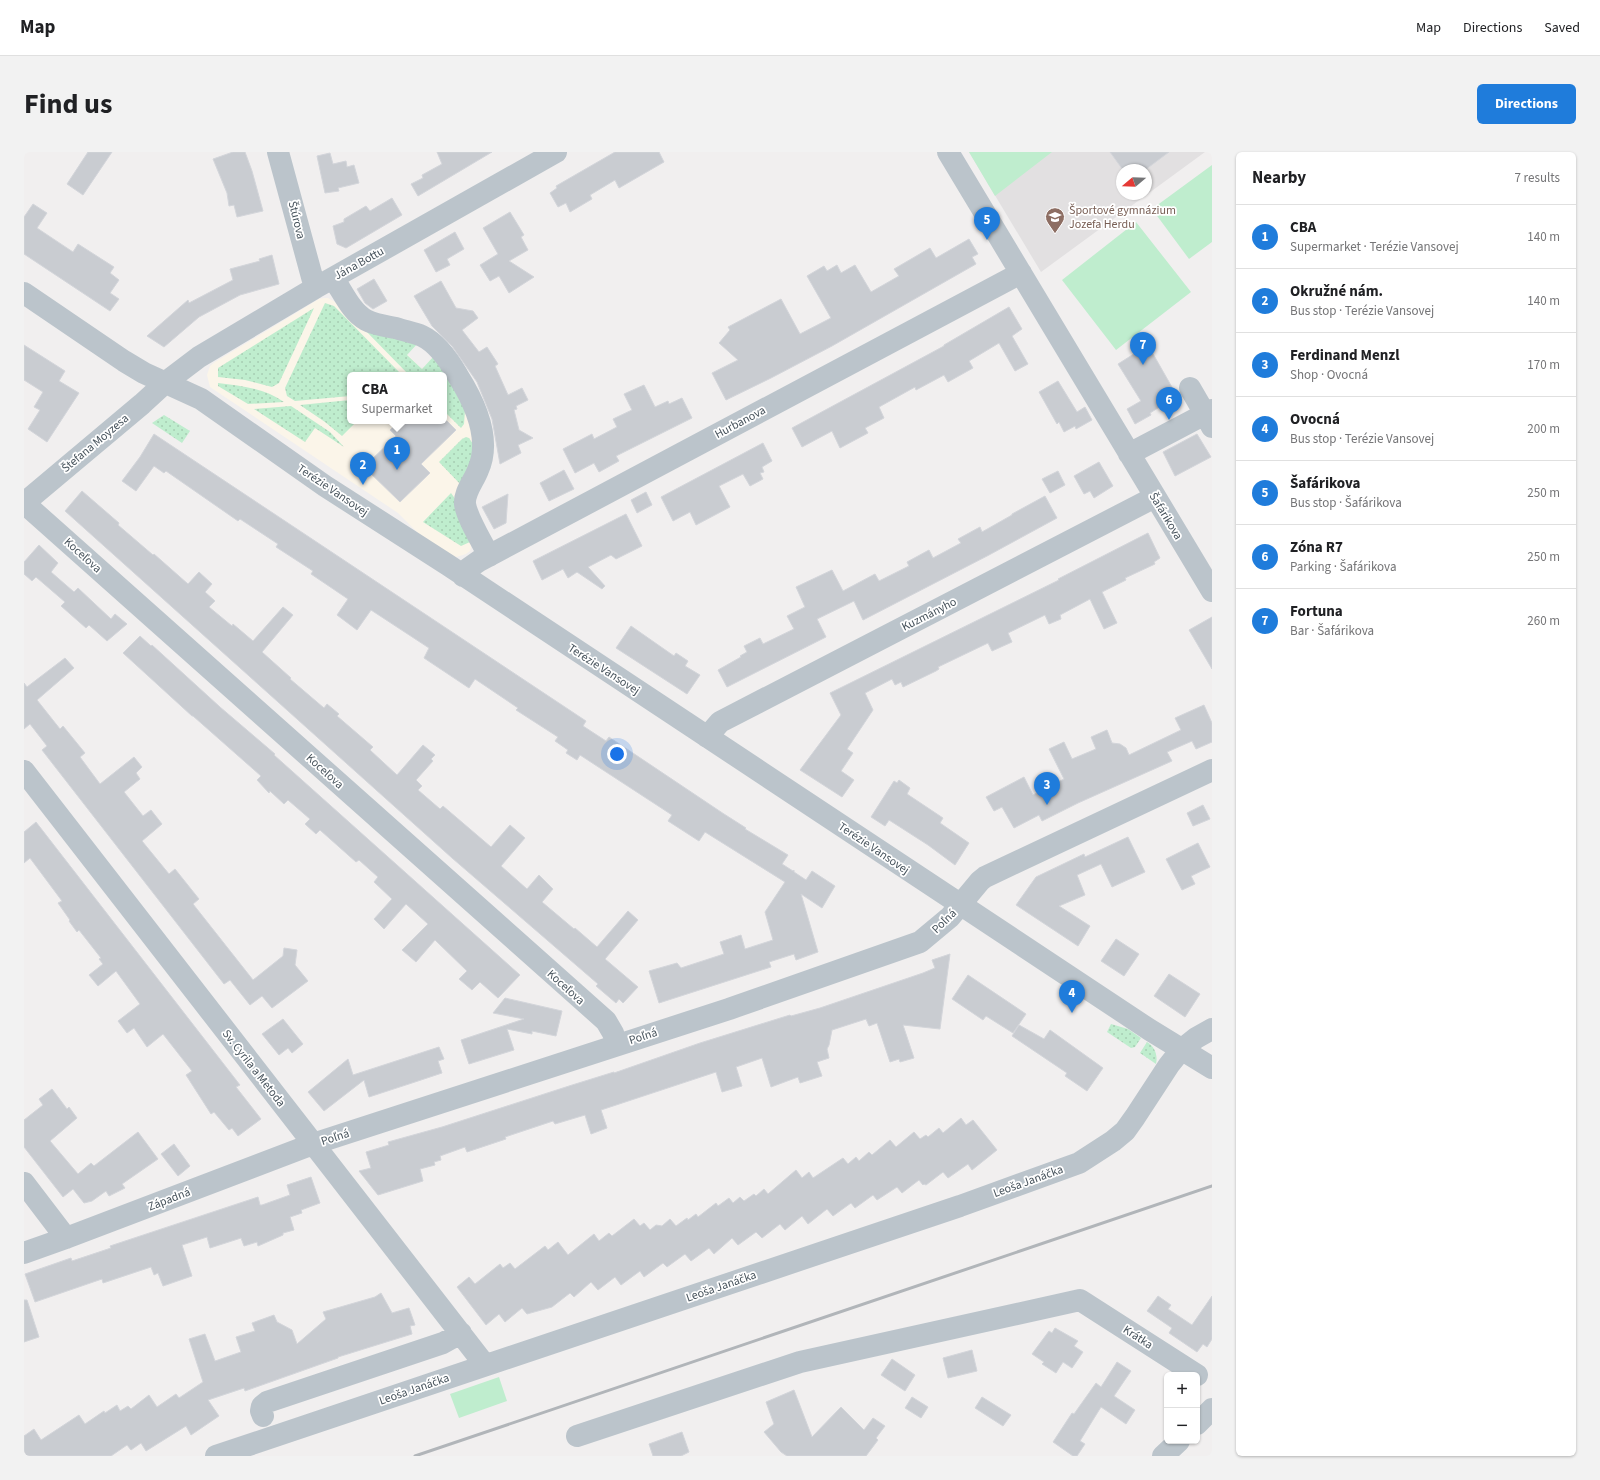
<!DOCTYPE html>
<html lang="en">
<head>
<meta charset="utf-8">
<style>
  :root { --surface:#fff; --page:#f2f2f2; --text:#202124; --muted:#757577; --line:#e0e0e0; --accent:#1f7cdb }
  body { margin:0; font-family:"Source Sans 3",sans-serif; background:var(--page); color:var(--text) }
  .controls { position:absolute; right:12px; bottom:12px; display:grid; overflow:hidden; border-radius:6px; box-shadow:0 1px 3px #0004 }
  .controls button { width:36px; height:36px; display:grid; place-items:center; padding:0; border:0; border-bottom:1px solid var(--line); background:var(--surface); color:var(--text); font:20px sans-serif }
  .compass { position:absolute; left:1092px; top:12px; width:36px; height:36px; border-radius:50%; background:var(--surface); box-shadow:0 1px 3px #0004; rotate:251deg }
  .you { position:absolute; left:593px; top:602px; width:14px; height:14px; margin:-10px; border:3px solid #fff; border-radius:50%; background:#1a73e8; box-shadow:0 0 0 6px #1a73e833 }
  .badge { display:grid; place-items:center; width:26px; height:26px; border-radius:50%; background:var(--accent); color:#fff; font-size:13px; font-weight:700 }
  .pin { position:absolute; translate:-50% -33px; filter:drop-shadow(0 1px 2px #0008) }
  .pin::after { content:''; position:absolute; top:21px; width:14px; height:12px; background:inherit; clip-path:polygon(0 0,100% 0,50% 100%) }
  .popup { position:absolute; left:323px; top:220px; width:100px; height:52px; box-sizing:border-box; display:grid; place-content:center; border-radius:6px; background:var(--surface); filter:drop-shadow(0 1px 3px #0005); font-size:13px; white-space:nowrap; color:var(--muted) }
  .popup b { font-size:15px; color:var(--text) }
  .popup::after { content:''; position:absolute; left:50%; top:100%; margin-left:-8px; border:8px solid transparent; border-top-color:var(--surface) }
  .list { margin:0; padding:0; list-style:none }
  h2 { display:flex; justify-content:space-between; align-items:center; height:52px; margin:0; padding:0 16px; font-size:17px }
  h2 small { font-size:13px; font-weight:400; color:var(--muted) }
  .list li { display:grid; grid-template-columns:26px 1fr auto; gap:12px; align-items:center; box-sizing:border-box; height:64px; padding:0 16px; border-top:1px solid var(--line) }
  .list b { display:block; font-size:15px; white-space:nowrap }
  .list p { margin:0; font-size:13px; white-space:nowrap; color:var(--muted) }
  .list em { font-size:13px; font-style:normal; color:var(--muted) }
  .map { position:relative; flex:none; width:1188px; height:1304px; overflow:hidden; border-radius:6px }
  header { display:flex; align-items:center; gap:24px; box-sizing:border-box; height:56px; padding:0 20px; background:var(--surface); border-bottom:1px solid var(--line) }
  header strong { font-size:19px }
  nav { display:flex; gap:22px; margin-inline-start:auto; font-size:14px }
  .intro { display:flex; align-items:center; justify-content:space-between; box-sizing:border-box; height:96px; padding:0 24px }
  h1 { margin:0; font-size:28px }
  .button { padding:10px 18px; border-radius:6px; background:var(--accent); color:#fff; font-size:14px; font-weight:700 }
  main { display:flex; gap:24px; padding:0 24px }
  aside { flex:1; background:var(--surface); border-radius:6px; box-shadow:0 1px 3px #0004 }
  .map>svg:first-child { display:block }
  .commercial { fill:#fbf5e9; fill-rule:evenodd }
  .education { fill:#e2e0e1; fill-rule:evenodd }
  .grass { fill:url(#grass-dots) }
  .park { fill:#bfedce }
  .building { fill:#c9ccd1; stroke:#d3d5da }
  .lines { fill:none; stroke-linecap:round; stroke-linejoin:round }
  .minor { stroke:#bbc4cb; stroke-width:22 }
  .rail { stroke:#b1b5b9; stroke-width:3 }
  .labels { text-anchor:middle; stroke-width:3.5; stroke-linejoin:round; paint-order:stroke }
  .education-label { font-size:12px; fill:#785e54; stroke:#fff; text-anchor:start }
  .street-label { font-size:12px; fill:#47535c; stroke:#fff }
</style>
</head>
<body>
<header>
<strong>Map</strong>
<nav><a>Map</a><a>Directions</a><a>Saved</a></nav>
</header>
<div class="intro"><h1>Find us</h1><a class="button">Directions</a></div>
<main>
<div class="map">
<svg width="1188" height="1304" viewBox="0 0 1188 1304">
  <defs>
    <pattern id="grass-dots" width="8" height="8" patternUnits="userSpaceOnUse"><rect width="8" height="8" fill="#bfedce"/><path d="M2 2h.1M6 6h.1" fill="none" stroke="#a6cdb3" stroke-width="1.8" stroke-linecap="round"/></pattern>
  </defs>
  <rect width="100%" height="100%" fill="#f1efef"/>
  <!-- commercial -->
  <path class="commercial" d="M300 146H304L315 152 383 202 398 217 409 205 439 251 449 284 447 396 446 399 442 402 429 406 403 390 374 361 186 235 183 223 186 214 191 210 295 147ZM326 223H420V269H326Z"/>
  <!-- education -->
  <path class="education" d="M945 0H1181L1017 120ZM1098 18H1122V42H1098Z"/>
  <!-- grass -->
  <path class="grass" d="M301 151 310 154 376 221 375 223H326V244L271 249 263 244 261 236Z
    M290 156 255 231 248 235 221 228 194 225V216Z
    M339 176 394 191 383 203 398 217 409 205 418 215 441 258 440 272 437 276 420 259V223H385Z
    M194 231C218 234 240 236 260 250L224 252 194 234Z
    M326 248V269H333L318 284 301 270 276 253Z
    M267 254 306 280 320 295 291 276 281 290 230 257Z
    M140 263 166 279 158 291 128 271Z
    M442 285 445 286 451 295 439 335 415 310 438 287Z
    M427 341 432 348 446 390 437 394 399 370Z
    M1087 872 1104 877 1117 886 1111 895 1107 896 1083 880Z
    M1123 890C1131 895 1134 903 1132 912L1116 901Z"/>
  <!-- park -->
  <path class="park" d="M945 0H1028L971 44Z
    M1188 13V90L1165 107 1128 57Z
    M1112 70 1167 140 1092 198 1038 128Z
    M475 1225 483 1249 435 1266 426 1242Z"/>
  <!-- building -->
  <path class="building" d="M64 0H88L59 43 43 32Z
    M209 0H221L228 19 239 59 213 65 210 53 205 54 203 41 189 7Z
    M413 0H468L394 44 387 32 399 26 398 23 418 12Z
    M591 0H635L640 10 595 36 591 28 566 43 568 47 546 60 542 51 534 55 526 41 533 36 532 34Z
    M1086 0H1145L1121 18H1099Z
    M306 1 309 12 322 9 323 15 330 13 335 31 314 36 315 39 301 41 293 4Z
    M368 46 378 63 322 96 313 92 309 74 320 70V67L342 54 346 59Z
    M9 52 23 61 13 76 49 100 54 92 90 115 86 121 95 128 86 141 95 147 86 159 0 102V65Z
    M486 60 500 83 497 85 504 98 485 109 510 125 485 141 475 124 466 129 456 113 474 102 459 76Z
    M431 80 440 97 423 107 426 113 412 120 400 98Z
    M945 87 954 102 948 105 952 112 808 194 747 226 702 248 688 221 714 208 695 191 706 178 704 175 757 147 776 182 807 166 783 124 800 114 803 119 813 113 817 121 831 113 847 140 875 124 870 117 906 96 912 106Z
    M248 103 255 132 216 143 175 165 140 195 123 184 164 148 165 151 209 128 206 117 236 109 235 107Z
    M350 127 363 149 349 157 341 151 333 137Z
    M417 129 432 156 449 159 454 166 438 178 455 200 463 195 474 212 471 214 484 243 498 236 504 248 492 254 493 257 490 258 495 278 509 286 494 293 497 301 476 312 468 267 453 230 428 194 408 174 390 144Z
    M985 155 998 177 988 184 1004 212 991 219 975 191 945 209 949 216 924 230 920 223 892 238 891 235 855 255 860 266 841 276 844 281 816 296 808 279 778 295 768 276 920 194V193Z
    M0 193 41 219 35 229 55 241 23 290 4 277 16 258 10 255 19 240 0 228Z
    M1124 193 1153 244 1126 261 1127 263 1111 272 1103 257 1117 249 1094 212Z
    M1034 229 1053 260 1061 255 1068 268 1052 277 1051 274 1040 280 1035 270 1033 272 1015 240Z
    M620 233 631 255 644 249 645 252 658 246 668 266 592 304 595 309 575 320 570 311 551 321 539 297 568 282 570 287 593 275 589 267 608 258 600 242Z
    M375 269H423L432 278 397 312 406 321 376 350 340 315 372 284 366 278Z
    M130 282 562 569 559 574 582 589 585 585 700 662 722 676 721 677 764 703 758 712 769 719 770 718V720L782 728 788 719 811 734 798 756 777 742 794 800 772 808 770 802 745 810 747 815 635 851 625 819 653 811 657 816 700 802 696 790 717 783 721 797 749 788 741 760 761 730 681 680 675 689 644 669 648 663 556 603 553 608 542 601 544 598 531 589 534 585 492 558 494 556 451 527 445 536 400 506 405 496 347 458 333 478 313 463 324 447 287 422 289 419 252 395 254 392 216 367 214 369 142 319 140 321 130 314 112 339 98 329 116 305Z
    M1173 282 1187 305 1151 324 1139 300Z
    M739 291 748 309 738 315 740 320 736 321 739 327 726 334 719 322 695 334 706 355 672 373 666 360 649 369 637 345Z
    M1075 310 1089 334 1070 346 1066 339 1060 342 1050 324Z
    M540 318 550 337 525 349 516 331Z
    M1034 319 1041 333 1026 341 1018 327Z
    M58 339 95 371 94 373 129 403 130 402 164 432 175 420 188 432 181 440 191 449 185 455 208 474 209 472 229 489 259 455 269 463 238 500 267 526 266 527 300 556 303 552 315 562 313 564 349 595 346 598 373 623 399 593 411 603 407 607 409 609 392 628 398 634 394 638 416 657 419 654 467 695 486 673 501 686 477 714 503 737 515 723 529 737 518 750 550 777 551 776 573 795 604 759 614 768 581 807 614 835 599 851 595 847 592 851 572 834 574 832 428 706 41 359Z
    M622 340 628 353 613 361 607 348Z
    M484 342 482 371 470 377 458 355Z
    M1021 344 1033 366 965 403 839 468 830 449 793 467 802 485 703 535 694 518 717 505 716 504 723 500 720 494 736 486 739 492 770 477 763 464 781 455 772 435 808 418 819 439 851 422 855 429 885 414 883 410 905 398 909 406 937 391 934 387 956 375 958 380 988 363V362Z
    M602 362 618 394 592 407 587 403 564 415 581 434 578 437 553 420 544 426 539 417 518 428 509 409Z
    M1124 381 1136 406 1130 410 1131 412 1101 426 1102 428 1078 440 1093 471 1080 477 1066 447 1036 463 1037 467 1025 472 1021 463 984 481 988 490 968 499 964 491 914 515 915 517 912 519 879 535 877 530 871 533 868 527 841 541 849 558 823 597 829 601 817 619 830 628 818 645 776 618 817 563 806 541 1035 428 1034 427Z
    M15 393 34 411 27 420 50 440 54 436 87 467 91 462 103 472 83 489 65 473 62 476 37 454 41 450 12 425 8 429 0 422V410Z
    M1188 465V517L1165 478Z
    M607 474 650 504 652 501 664 509 661 514 676 523 663 542 592 496Z
    M116 484 127 494 128 493 196 555 251 602 250 603 496 823 474 846 456 830 448 838 435 827 443 819 411 788 392 810 378 798 404 772 382 752 360 777 350 767 368 747 350 730 354 725 335 708 332 710 296 678 292 682 281 672 286 667 264 648 260 652 246 639 245 641 233 628 237 624 169 564H168L99 501Z
    M41 506 50 516 13 548 36 577 39 574 61 601 56 605 76 632 110 605 118 615 112 621 116 627 100 640 119 664 127 658 138 672 118 689 145 722 151 717 175 747 169 752 229 828 259 804 260 796 273 798 271 813 284 829 248 856 238 844 226 853 206 828 200 832 18 598 23 594 6 572 0 577V531L3 535Z
    M1180 553 1188 571V590L1172 597 1168 589 1143 600 1148 609 1054 651 1018 669 1015 663 990 676 978 655 970 659 962 645 1000 625 1009 643 1040 627 1025 597 1040 590 1048 607 1072 597 1067 585 1083 578 1088 591 1096 592 1102 596 1105 603 1157 578 1151 566Z
    M875 628 886 636 883 642 919 666 916 671 945 691 931 713 904 693 865 668 861 674 847 665 870 629 873 631Z
    M1179 653 1186 667 1169 674 1163 661Z
    M12 670 216 933 212 935 237 967 214 984 208 976 205 978 190 960 187 962 162 923 168 919 139 882 123 895 110 876 103 881 94 869 116 852 92 819 74 834 65 823 79 812 75 807 77 806 55 778 53 780 45 769 46 768 34 751 38 749 6 706 0 711V680Z
    M1104 685 1121 720 1088 735 1077 712 1053 723 1061 743 1035 754 1066 774 1054 794 992 753 1012 725 1060 702 1061 705Z
    M1174 691 1186 715 1167 724 1171 732 1158 738 1142 707Z
    M1092 787 1115 802 1100 824 1077 809Z
    M926 802 916 877 879 873 890 906 876 910 875 907 866 910 853 871 845 874 842 867 808 878 805 893 803 897 805 906 793 910 798 924 776 931 774 925 747 935 738 906 712 915 718 934 698 940 692 920 577 958 583 976 567 982 561 963 531 972 529 969 481 985 482 987 443 1000 441 995 416 1004 417 1008 410 1010 411 1013 396 1017 399 1029 354 1043 335 1019 347 1016 342 1000 365 993 364 990 418 975 545 934 590 920V921L676 891 766 863 767 864 796 856 899 821 911 816 908 808Z
    M1145 822 1176 842 1161 865 1130 844Z
    M944 823 1002 862 989 881 962 864 959 868 928 847Z
    M481 846 538 859 532 884 508 879V882L483 877 490 898 445 912 437 888 500 867 469 861Z
    M259 867 279 892 268 901 264 896 255 903 238 882Z
    M995 873 1020 887 1026 878 1079 916 1063 939 1041 924 1043 921 988 884Z
    M415 895 420 907 414 909 418 921 394 929 345 945 340 928 300 959 284 940 324 907 329 923Z
    M28 937 43 957 45 955 53 966 26 989 54 1022 67 1011 70 1014 114 980 134 1007 98 1032 101 1036 85 1044 82 1039 68 1049 60 1051 49 1037 39 1045 0 995V968L19 953 15 947Z
    M937 966 942 973 949 968 973 998 948 1018 944 1012 924 1026 919 1020 902 1033 900 1032 899 1033 895 1028 878 1041 873 1035 853 1048 849 1043 831 1056 827 1051 809 1064 803 1057 784 1072 778 1064 761 1078 756 1072 738 1086 732 1080 714 1093 708 1086 690 1102 685 1096 667 1109 661 1102 643 1115 639 1111 620 1125 616 1119 597 1133 591 1125 574 1138 567 1130 550 1145 546 1141 528 1155 503 1162 498 1156 481 1170 475 1162 462 1173 433 1135 445 1125 451 1132 476 1112 479 1116 486 1111 491 1117 521 1094 524 1098 534 1090 544 1103 570 1082 575 1089 585 1081 588 1084 610 1067 616 1074 620 1071 626 1078 632 1073 638 1074 646 1067 652 1074 663 1066 664 1068 672 1062 674 1065 692 1051 694 1054 705 1046 709 1051 716 1045 720 1049 730 1042 732 1044 740 1037 744 1042 772 1018 778 1026 785 1020 789 1026 819 1006 824 1012 832 1005 835 1009 845 1000 848 1003 866 988 872 995 890 980 896 987 902 983 904 985 915 976 919 981Z
    M150 992 166 1014 154 1024 137 1002Z
    M287 1025 296 1051 277 1058 278 1061 266 1065 270 1078 259 1081V1083L234 1094 233 1090 220 1094 217 1086 186 1096 183 1085 158 1093 168 1124 139 1134 134 1121 130 1123 127 1115 79 1131 78 1127 11 1150 1 1122 47 1106 48 1109 87 1096 86 1094 234 1045 236 1053H238L266 1043 263 1033Z
    M357 1141 368 1161 385 1156 391 1173 386 1174 388 1182 314 1205V1206L221 1239 220 1236 184 1248 195 1264 167 1283 162 1274 122 1299 117 1291 107 1298 103 1293 87 1304H0V1284L10 1277 17 1288 55 1263 61 1272 80 1259 81 1261 93 1253 96 1259 104 1254 107 1257 125 1243 133 1255 152 1242 155 1246 179 1230 165 1187 181 1182 191 1209 217 1200 212 1185 231 1179 228 1171 250 1163 253 1170 268 1178 273 1192 302 1167 299 1160 351 1145Z
    M1134 1144 1147 1153 1144 1157 1168 1173 1188 1144V1187L1183 1195 1179 1192 1173 1200 1145 1181 1148 1176 1123 1159Z
    M0 1148H3L15 1185 0 1190Z
    M1031 1176 1054 1189 1050 1194 1059 1200 1048 1216 1039 1210 1032 1221 1018 1212 1020 1210 1008 1202 1025 1179 1028 1181Z
    M948 1198 953 1219 924 1226 919 1206Z
    M868 1207 891 1223 881 1239 857 1223Z
    M1093 1210 1107 1219 1090 1244 1111 1258 1102 1272 1077 1255 1056 1289 1061 1292 1053 1304H1049L1029 1290 1048 1261 1050 1262 1072 1231 1077 1235Z
    M770 1238 788 1285 817 1255 840 1278 849 1266 861 1274 852 1286 854 1288 842 1304H763L757 1300 740 1280 750 1272 742 1250Z
    M888 1245 904 1255 897 1266 881 1256Z
    M958 1245 987 1263 979 1274 951 1256Z
    M658 1280 665 1300 657 1304H629L625 1292Z"/>
  <g class="lines">
    <!-- minor -->
    <path class="minor" d="M254 0 291 136
      M532 0 291 136 175 205 142 230 118 252 0 351 582 869 589 881 593 893
      M924 0 1188 439
      M309 126C319 140 327 160 342 168 351 173 362 174 372 176 380 179 389 180 398 184 413 191 426 210 434 224 451 251 468 287 454 318 450 329 440 340 441 352 443 366 458 390 465 404
      M0 141 100 209 120 221 177 247 301 334 424 413 1126 878 1188 916
      M1166 236 1181 262 1188 258
      M1105 302 1181 262 1188 275
      M439 424 445 416 455 409 997 121
      M683 585 696 570 1131 345
      M0 619 461 1213
      M0 1031 42 1086
      M0 1101 42 1086 289 992 705 857 896 790 926 765 956 729 961 725 1188 618
      M239 1264 237 1259 238 1254 243 1250 419 1191 437 1181
      M1173 1272 1188 1257
      M553 1284 776 1210 1056 1148 1173 1223
      M192 1304 936 1054 1055 1011 1089 989 1101 979 1111 965 1145 913 1157 898 1172 886 1188 877
      M1139 1304 1155 1289"/>
    <!-- rail -->
    <path class="rail" d="M391 1304 1188 1034"/>
  </g>
  <!-- icons -->
  <defs>
    <symbol id="school-pin" viewBox="-11 -11 22 30"><path d="M0 17L-7.5 6A9.5 9.5 0 1 1 7.5 6Z" fill="#8d6e63" stroke="#fff"/><path d="M0-5L7-2L0 1L-7-2ZM-4 1L0 2.5L4 1V4Q0 6-4 4Z" fill="#fff"/></symbol>
  </defs>
  <g fill-rule="evenodd">
    <use href="#school-pin" x="1020" y="54" width="22" height="30"/>
  </g>
  <g class="labels">
    <!-- education labels -->
    <g class="education-label">
      <text x="1045" y="62">Športové gymnázium<tspan x="1045" dy="14">Jozefa Herdu</tspan></text>
    </g>
    <!-- street labels -->
    <g class="street-label">
      <text transform="translate(273 68) rotate(76)" y="4">Štúrova</text>
      <text transform="translate(335 111) rotate(-29)" y="4">Jána Bottu</text>
      <text transform="translate(716 270) rotate(-28)" y="4">Hurbanova</text>
      <text transform="translate(71 291) rotate(-40)" y="4">Štefana Moyzesa</text>
      <text transform="translate(309 338) rotate(34)" y="4">Terézie Vansovej</text>
      <text transform="translate(1142 364) rotate(59)" y="4">Šafárikova</text>
      <text transform="translate(59 403) rotate(42)" y="4">Koceľova</text>
      <text transform="translate(905 462) rotate(-27)" y="4">Kuzmányho</text>
      <text transform="translate(580 517) rotate(33)" y="4">Terézie Vansovej</text>
      <text transform="translate(301 619) rotate(42)" y="4">Koceľova</text>
      <text transform="translate(850 696) rotate(34)" y="4">Terézie Vansovej</text>
      <text transform="translate(920 769) rotate(-44)" y="4">Poľná</text>
      <text transform="translate(542 835) rotate(42)" y="4">Koceľova</text>
      <text transform="translate(619 884) rotate(-18)" y="4">Poľná</text>
      <text transform="translate(230 916) rotate(52)" y="4">Sv. Cyrila a Metoda</text>
      <text transform="translate(311 985) rotate(-18)" y="4">Poľná</text>
      <text transform="translate(1004 1029) rotate(-20)" y="4">Leoša Janáčka</text>
      <text transform="translate(145 1047) rotate(-21)" y="4">Západná</text>
      <text transform="translate(697 1134) rotate(-19)" y="4">Leoša Janáčka</text>
      <text transform="translate(1114 1185) rotate(33)" y="4">Krátka</text>
      <text transform="translate(390 1237) rotate(-19)" y="4">Leoša Janáčka</text>
    </g>
  </g>
</svg>
<div class="controls">
<button>+</button>
<button>−</button>
</div>
<svg class="compass" viewBox="-18 -18 36 36"><path d="M0-13l5 13h-10z" fill="#e53935"/><path d="M0 13l5-13h-10z" fill="#757577"/></svg>
<div class="you"></div>
<div class="pin badge" style="left:373px;top:318px">1</div>
<div class="popup"><b>CBA</b>Supermarket</div>
<div class="pin badge" style="left:339px;top:333px">2</div>
<div class="pin badge" style="left:1023px;top:653px">3</div>
<div class="pin badge" style="left:1048px;top:861px">4</div>
<div class="pin badge" style="left:963px;top:88px">5</div>
<div class="pin badge" style="left:1145px;top:268px">6</div>
<div class="pin badge" style="left:1119px;top:213px">7</div>
</div>
<aside>
<h2>Nearby<small>7 results</small></h2>
<ul class="list">
<li><span class="badge">1</span><div><b>CBA</b><p>Supermarket · Terézie Vansovej</p></div><em>140 m</em></li>
<li><span class="badge">2</span><div><b>Okružné nám.</b><p>Bus stop · Terézie Vansovej</p></div><em>140 m</em></li>
<li><span class="badge">3</span><div><b>Ferdinand Menzl</b><p>Shop · Ovocná</p></div><em>170 m</em></li>
<li><span class="badge">4</span><div><b>Ovocná</b><p>Bus stop · Terézie Vansovej</p></div><em>200 m</em></li>
<li><span class="badge">5</span><div><b>Šafárikova</b><p>Bus stop · Šafárikova</p></div><em>250 m</em></li>
<li><span class="badge">6</span><div><b>Zóna R7</b><p>Parking · Šafárikova</p></div><em>250 m</em></li>
<li><span class="badge">7</span><div><b>Fortuna</b><p>Bar · Šafárikova</p></div><em>260 m</em></li>
</ul>
</aside>
</main>
</body>
</html>
